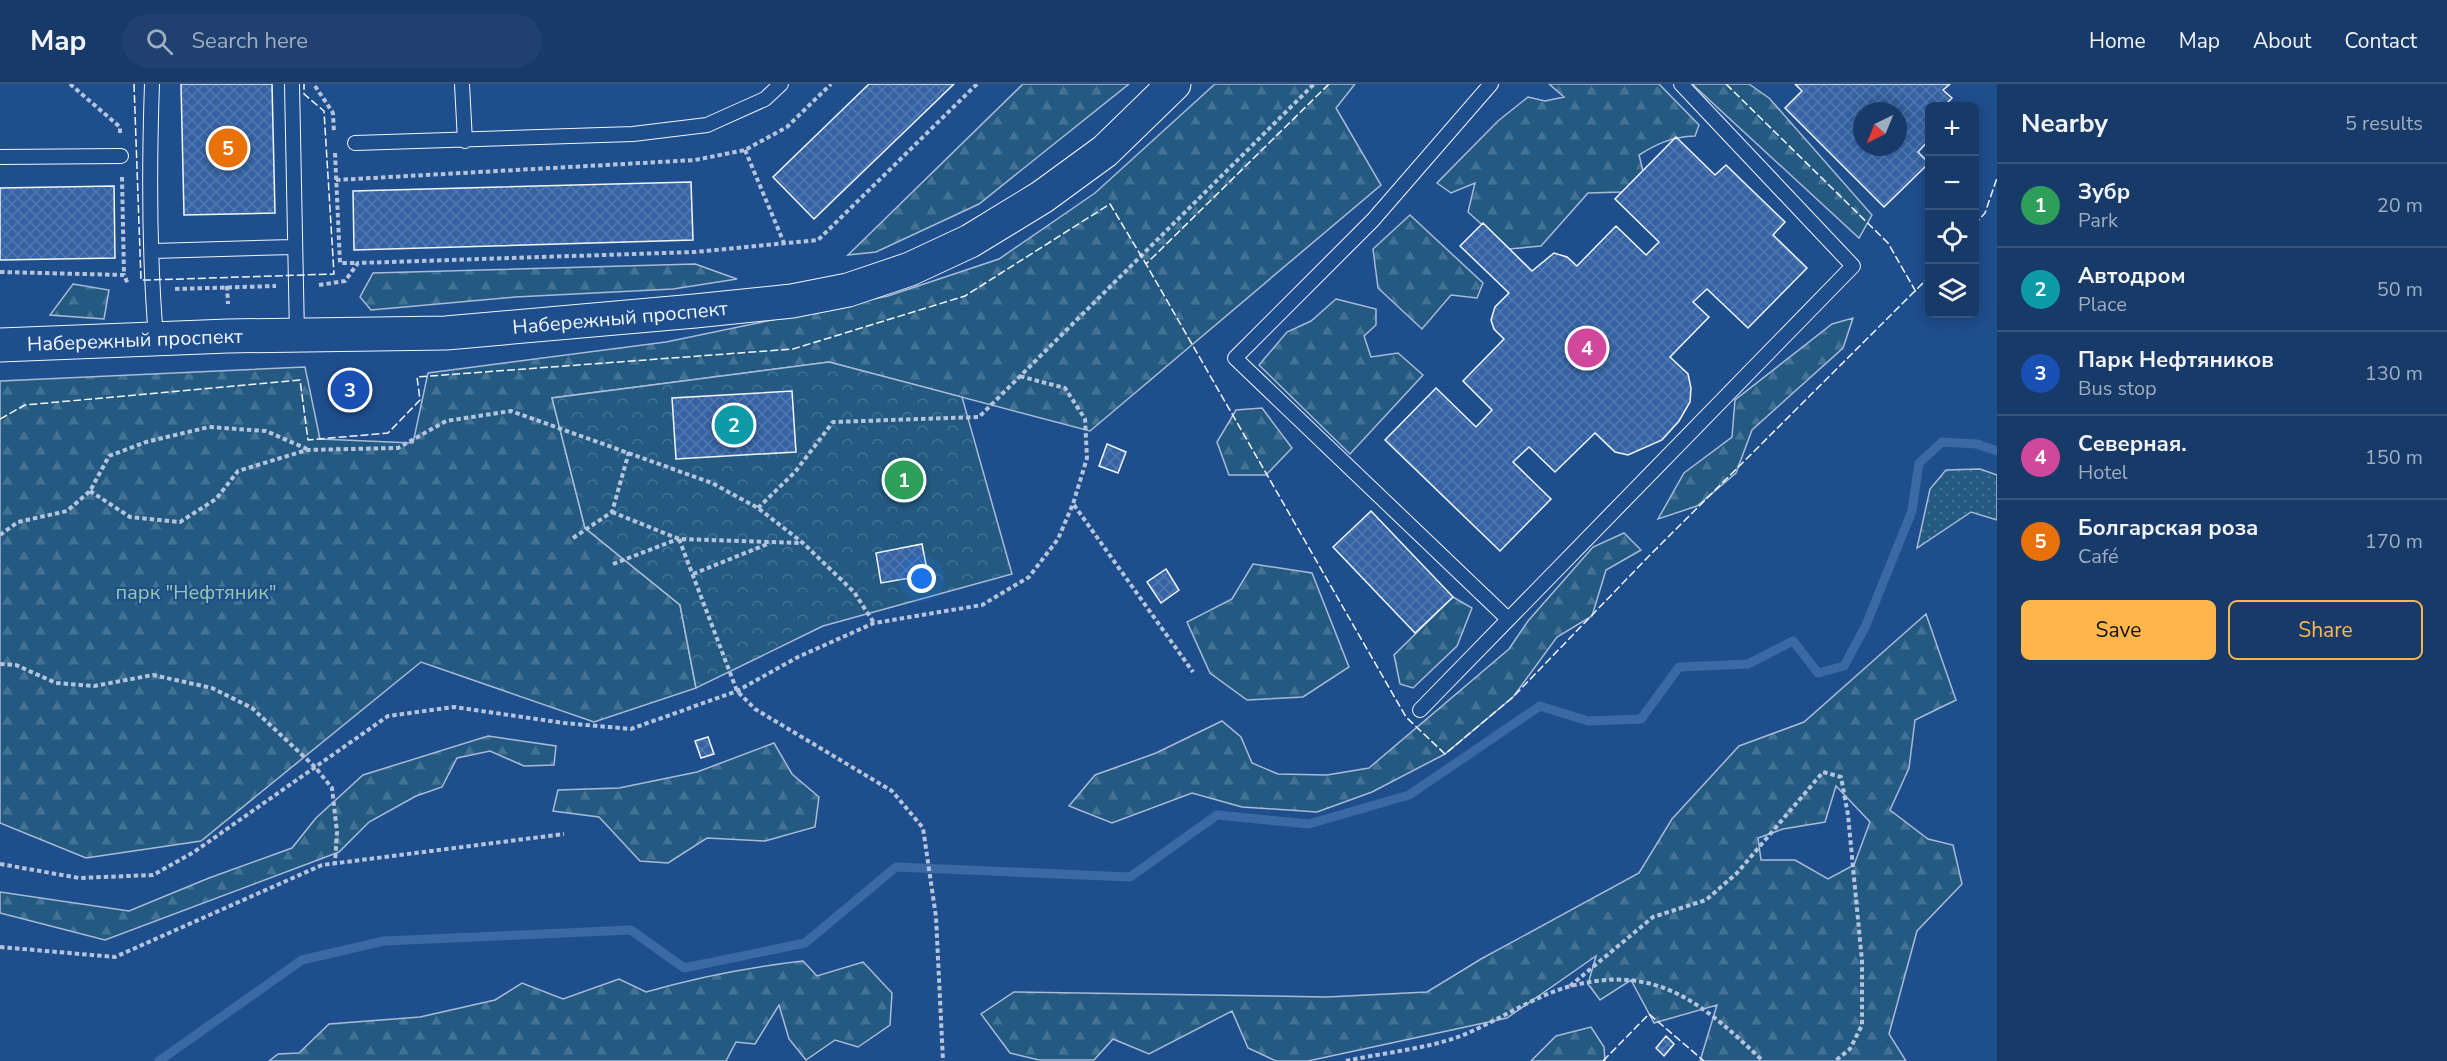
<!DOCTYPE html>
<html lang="en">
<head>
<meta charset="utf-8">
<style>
  :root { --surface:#173a69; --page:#20416f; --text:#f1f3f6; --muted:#9eadc0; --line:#36547d; --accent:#ffb74d }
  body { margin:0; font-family:"Nunito Sans",sans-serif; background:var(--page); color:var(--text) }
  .controls { position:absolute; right:18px; top:18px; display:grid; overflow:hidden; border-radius:9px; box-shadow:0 3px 15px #0003 }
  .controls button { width:54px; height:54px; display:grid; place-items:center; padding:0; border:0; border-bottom:2px solid var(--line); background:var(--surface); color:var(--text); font:30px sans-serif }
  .compass { position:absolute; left:1853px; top:18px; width:54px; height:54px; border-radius:50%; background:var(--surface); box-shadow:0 3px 15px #0003; rotate:223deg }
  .you { position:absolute; left:922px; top:495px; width:21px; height:21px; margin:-15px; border:4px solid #fff; border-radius:50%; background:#1a73e8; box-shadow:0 0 0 9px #1a73e833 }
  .badge { display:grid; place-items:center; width:39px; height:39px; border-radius:50%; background:var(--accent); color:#fff; font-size:20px; font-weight:700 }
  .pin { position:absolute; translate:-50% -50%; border:3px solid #fff; box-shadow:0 2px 6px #0006 }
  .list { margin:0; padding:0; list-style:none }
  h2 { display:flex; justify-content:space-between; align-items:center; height:78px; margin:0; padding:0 24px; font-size:26px }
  h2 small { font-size:20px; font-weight:400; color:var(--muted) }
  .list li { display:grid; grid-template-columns:39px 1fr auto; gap:18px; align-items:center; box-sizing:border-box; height:84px; padding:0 24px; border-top:2px solid var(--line) }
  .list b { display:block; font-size:22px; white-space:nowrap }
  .list p { margin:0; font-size:20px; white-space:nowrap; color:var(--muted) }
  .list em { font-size:20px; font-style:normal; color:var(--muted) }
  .actions { display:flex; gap:12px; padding:18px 24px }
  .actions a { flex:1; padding:14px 0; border:2px solid var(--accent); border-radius:9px; text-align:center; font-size:21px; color:var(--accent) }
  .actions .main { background:var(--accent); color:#111 }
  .icon { flex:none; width:33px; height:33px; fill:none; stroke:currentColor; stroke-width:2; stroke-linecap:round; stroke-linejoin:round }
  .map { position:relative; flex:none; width:1997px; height:977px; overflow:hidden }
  header { display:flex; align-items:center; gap:36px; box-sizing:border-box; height:84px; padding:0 30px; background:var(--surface); border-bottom:2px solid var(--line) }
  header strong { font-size:28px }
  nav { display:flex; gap:33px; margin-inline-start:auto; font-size:21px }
  .search { width:420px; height:54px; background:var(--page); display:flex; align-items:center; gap:15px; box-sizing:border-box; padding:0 21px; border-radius:33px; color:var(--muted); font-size:22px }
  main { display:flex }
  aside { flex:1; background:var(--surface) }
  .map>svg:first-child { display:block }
  .grass { fill:url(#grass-dots); stroke:#a8bbd7; stroke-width:1.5 }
  .forest { fill:url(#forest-firs); stroke:#a8bbd7; stroke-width:1.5; fill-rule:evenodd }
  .park { fill:url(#park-crowns); stroke:#a8bbd7; stroke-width:1.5 }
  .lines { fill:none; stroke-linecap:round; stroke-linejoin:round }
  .stream { stroke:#3b69a3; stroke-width:9 }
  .building { fill:url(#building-cross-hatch); stroke:#f2f6ff; stroke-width:1.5; fill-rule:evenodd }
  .service-casing { stroke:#f2f6ff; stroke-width:16 }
  .secondary-casing { stroke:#f2f6ff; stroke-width:35 }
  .path { stroke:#b3c4dc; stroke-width:4; stroke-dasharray:4.5 3; stroke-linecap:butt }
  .service { stroke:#1f4e8c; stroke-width:14 }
  .secondary { stroke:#1f4e8c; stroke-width:33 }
  .fence { stroke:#f2f6ff; stroke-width:1.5; stroke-dasharray:8 3; stroke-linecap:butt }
  .labels { text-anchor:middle; stroke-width:4.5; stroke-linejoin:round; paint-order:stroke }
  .street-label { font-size:20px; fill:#f2f6ff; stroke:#1f4e8c }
  .park-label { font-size:20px; fill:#97c8a6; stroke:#1f4e8c }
</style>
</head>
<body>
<header>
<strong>Map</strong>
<div class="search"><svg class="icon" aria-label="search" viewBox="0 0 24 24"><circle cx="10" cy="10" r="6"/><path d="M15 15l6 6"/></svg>Search here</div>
<nav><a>Home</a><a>Map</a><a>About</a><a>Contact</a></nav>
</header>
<main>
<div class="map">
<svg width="1997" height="977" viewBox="0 0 1997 977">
  <defs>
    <pattern id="grass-dots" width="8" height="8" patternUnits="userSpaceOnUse" patternTransform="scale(1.5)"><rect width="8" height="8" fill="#245a82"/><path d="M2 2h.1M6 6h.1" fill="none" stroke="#447295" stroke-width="1.8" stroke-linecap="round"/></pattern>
    <pattern id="forest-firs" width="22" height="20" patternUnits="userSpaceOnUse" patternTransform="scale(1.5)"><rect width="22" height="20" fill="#245a82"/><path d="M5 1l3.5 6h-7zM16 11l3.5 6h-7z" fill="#447295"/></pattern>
    <pattern id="park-crowns" width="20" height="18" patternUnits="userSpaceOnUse" patternTransform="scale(1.5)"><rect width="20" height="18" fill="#245a82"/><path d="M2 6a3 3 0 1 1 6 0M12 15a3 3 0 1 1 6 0" fill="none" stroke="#447295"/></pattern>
    <pattern id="building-cross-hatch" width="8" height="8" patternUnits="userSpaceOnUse" patternTransform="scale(1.5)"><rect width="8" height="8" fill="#3563a3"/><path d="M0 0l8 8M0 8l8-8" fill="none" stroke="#537ab1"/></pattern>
  </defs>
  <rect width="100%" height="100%" fill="#1f4e8c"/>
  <!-- grass -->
  <path class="grass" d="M1980 385 1997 391V436L1971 428 1917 464 1930 405 1946 386Z"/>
  <!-- forest -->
  <path class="forest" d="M1023 0H1129L979 120 876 168 848 171Z
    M1215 0H1355L1336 24 1381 101 1090 347 829 278 552 314 585 444 680 521 696 604 594 638 421 578 201 757 86 774 0 739V297L305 283 320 355 413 359 428 289 666 258 888 212 999 175 1095 109Z
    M1549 0H1659L1699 41 1695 52C1672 53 1658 59 1639 71L1643 87 1623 108 1588 109 1541 162 1509 165 1468 128 1475 99 1451 109 1437 99 1498 37 1528 13 1545 17 1564 13Z
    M1692 0H1749L1769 14 1872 131 1859 154Z
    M1410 131 1483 199 1477 214 1451 211 1422 245 1378 204 1373 165Z
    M695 180 737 195 673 205 515 213 371 226 360 213 373 189Z
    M73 200 109 206 104 235 50 231Z
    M1336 215 1376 225V241L1364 252 1371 273 1398 269 1423 291 1350 370 1259 281 1287 248 1311 237Z
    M1853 234 1843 264 1752 346 1736 389 1697 422 1658 435 1684 389 1732 353 1735 316 1832 240Z
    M1262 324 1292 364 1266 391H1229L1217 358 1236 326Z
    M1624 449 1641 466 1606 486 1592 532 1557 553 1513 613 1445 670 1372 708 1317 728 1242 723 1192 709 1112 739 1069 722 1095 691 1156 669 1222 637 1241 653 1252 679 1278 690 1327 691 1369 684 1509 565 1528 537 1593 463Z
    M1253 480 1312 489 1349 583 1303 613 1247 616 1210 589 1187 538 1232 515Z
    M1453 513 1472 524 1457 562 1413 604 1400 600 1394 571Z
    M1926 530 1956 616 1915 636 1909 684 1890 726 1928 755 1953 761 1962 800 1917 847 1889 950 1906 977H1700L1717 921 1654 939 1631 896 1600 916 1588 900 1596 872 1507 934 1308 977H1276L1248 964 1232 927 1149 970 1113 955 1094 976H1039L1010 969 981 930 1014 908 1327 913 1427 908 1481 875 1639 789 1672 735 1739 662 1804 638ZM1836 702 1870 738 1854 781 1828 795 1795 776H1761L1758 754 1783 745 1825 738Z
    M488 652 556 662 554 681 524 682 490 667 457 674 442 703 416 712 369 738 339 768 105 856 0 829V808L129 827 209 794 292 764 316 734 363 691Z
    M774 659 792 690 819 713 815 743 765 757 707 754 668 779 640 777 599 733 553 727 558 706 619 704 697 688Z
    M803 877 817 892 863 878 892 909 890 941 858 963 835 956 806 976 789 955 779 921 755 960 736 958 726 977H269L278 970 299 969 329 940 420 933 495 916 522 899 563 915 619 895 646 908C698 893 749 883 803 877Z
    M1591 943 1604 963 1605 977H1531L1556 952Z"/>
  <!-- park -->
  <path class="park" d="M829 278 962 313 1012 490 823 542 696 604 680 521 585 444 552 314Z"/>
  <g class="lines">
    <!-- stream -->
    <path class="stream" d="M159 977 302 876 384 857 631 846 684 884 805 859 896 783 1130 793 1217 731 1309 740 1409 711 1540 622 1588 637 1641 635 1679 583 1748 580 1793 557 1818 589 1844 582 1866 541 1912 427 1919 379 1942 358 1977 360 1997 367"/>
  </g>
  <!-- building -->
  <path class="building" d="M181 0H272L275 129 184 131Z
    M869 0H954L814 135 773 93Z
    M1795 0H1950L1943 6 1952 14 1944 22H1930V55L1918 68 1929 79 1884 123 1785 24 1802 7ZM1862 27H1898V63H1862Z
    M1676 53 1715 91 1726 81 1785 138 1773 151 1807 184 1748 244 1707 205 1693 218 1709 233 1670 273 1688 290 1691 304 1690 318 1679 337 1662 356 1628 371 1615 368 1595 349 1555 388 1529 363 1513 378 1551 415 1500 467 1385 356 1436 304 1476 343 1492 326 1463 297 1504 255 1494 245 1491 236 1495 223 1509 209 1460 162 1483 139 1532 187 1554 169 1567 173 1577 182 1616 142 1646 171 1659 158 1615 115Z
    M691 98 693 156 354 166 353 107Z
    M114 102 115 174 0 176V104Z
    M792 307 796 368 676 375 672 314Z
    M1107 360 1126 368 1118 389 1099 382Z
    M1371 427 1453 513 1415 549 1333 463Z
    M922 460 928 491 881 499 876 469Z
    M1166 485 1179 506 1161 519 1147 498Z
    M708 653 714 670 701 674 695 657Z
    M1666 952 1674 960 1664 972 1656 964Z"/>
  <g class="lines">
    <defs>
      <path id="service" d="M152 0C149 85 149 170 156 254
        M292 0 297 252
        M462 0 465 57
        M1491 0 1373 136 1235 274 1508 535
        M355 59 633 50 707 41 765 15 781 0
        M0 73 121 72
        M153 167 293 163
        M1420 626 1853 182 1681 0"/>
      <g id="secondary">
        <path id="s1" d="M0 261 228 252 446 249 695 227 792 217 848 206 910 185 970 157 1042 113 1105 67 1174 0"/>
      </g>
    </defs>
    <!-- service casing -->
    <use href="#service" class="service-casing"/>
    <!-- secondary casing -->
    <use href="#secondary" class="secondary-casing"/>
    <!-- path -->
    <path class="path" d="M70 0 120 43V49
      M315 2 333 29 334 49
      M745 66 784 159
      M335 69 340 179H357
      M122 93 124 191
      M336 96 695 76 745 66 787 43 831 0
      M0 188 124 191 128 200
      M319 201 345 197 358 179 695 168 818 156 977 0
      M227 202 228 220
      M175 205 276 202
      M90 407 130 433 180 438 216 415 238 387 307 366 398 364 446 337 511 327 712 399 758 424 803 459 854 508 874 539
      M1074 421 1193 588
      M758 424 795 388 833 338 979 333 1314 0
      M612 428 679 455 802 459
      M0 451 18 438 67 427 90 407 109 372 146 358 209 343 266 347 307 365
      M573 454 612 428 629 368
      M679 455 737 607 755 625 892 707 923 744 936 833 943 977
      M613 480 678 455
      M693 490 770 459
      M0 580 16 581 56 599 94 602 153 591 212 604 252 624 315 683 332 704 337 748 335 779
      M0 780 79 794 153 791 194 768 388 632 454 623 564 639 631 645 737 607 798 573 874 539 982 521 1029 493 1058 455 1073 420 1087 374 1085 335 1065 304 1019 292
      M0 863 115 873 322 781 564 750
      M1570 902 1653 833 1706 816 1737 789 1823 688 1841 693 1848 731 1862 877V941L1850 965 1835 977
      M1346 977C1381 969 1425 965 1458 953 1495 939 1533 912 1571 902 1658 879 1704 921 1763 977"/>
    <!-- service -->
    <use href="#service" class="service"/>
    <!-- secondary -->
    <use href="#secondary" class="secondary"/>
    <!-- fence -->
    <path class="fence" d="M134 0 141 196H150L334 190 324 27 304 10V0
      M1329 0 1146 180 1406 633 1445 670 1513 613 1649 472 1930 192
      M1726 0 1888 159 1916 208
      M1974 141 1985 129 1997 94
      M0 335 25 321 300 296 308 356 388 349 420 316 417 293 793 265 965 212 1110 120 1146 180
      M1603 977 1649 930 1704 977"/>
  </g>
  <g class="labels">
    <!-- street labels -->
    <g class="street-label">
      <text dy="7" stroke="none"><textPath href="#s1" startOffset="621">Набережный проспект</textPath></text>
      <text dy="7" stroke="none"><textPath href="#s1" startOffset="135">Набережный проспект</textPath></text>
    </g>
    <!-- park labels -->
    <g class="park-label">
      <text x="196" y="515">парк "Нефтяник"</text>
    </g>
  </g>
</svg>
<div class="controls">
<button>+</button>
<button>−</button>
<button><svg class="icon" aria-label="locate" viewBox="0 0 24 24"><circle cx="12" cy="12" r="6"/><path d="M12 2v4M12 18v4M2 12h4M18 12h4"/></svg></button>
<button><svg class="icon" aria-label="layers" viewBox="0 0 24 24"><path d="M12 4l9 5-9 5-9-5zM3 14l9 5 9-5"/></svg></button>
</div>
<svg class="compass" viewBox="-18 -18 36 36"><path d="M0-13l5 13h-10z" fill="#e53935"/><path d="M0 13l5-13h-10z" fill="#9eadc0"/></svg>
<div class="you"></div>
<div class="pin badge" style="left:904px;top:396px;background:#2e9e5b">1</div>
<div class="pin badge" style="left:734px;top:341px;background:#0f9aa8">2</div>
<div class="pin badge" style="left:350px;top:306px;background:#1a4fb4">3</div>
<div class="pin badge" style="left:1587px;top:264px;background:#d1479c">4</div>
<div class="pin badge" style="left:228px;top:64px;background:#e8710a">5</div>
</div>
<aside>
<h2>Nearby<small>5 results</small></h2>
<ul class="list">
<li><span class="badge" style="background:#2e9e5b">1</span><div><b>Зубр</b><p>Park</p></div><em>20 m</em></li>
<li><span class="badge" style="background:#0f9aa8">2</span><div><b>Автодром</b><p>Place</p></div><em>50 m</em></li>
<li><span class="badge" style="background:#1a4fb4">3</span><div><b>Парк Нефтяников</b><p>Bus stop</p></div><em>130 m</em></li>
<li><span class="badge" style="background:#d1479c">4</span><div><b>Северная.</b><p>Hotel</p></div><em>150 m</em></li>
<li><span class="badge" style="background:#e8710a">5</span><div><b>Болгарская роза</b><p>Café</p></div><em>170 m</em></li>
</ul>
<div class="actions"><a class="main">Save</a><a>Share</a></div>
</aside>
</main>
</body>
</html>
